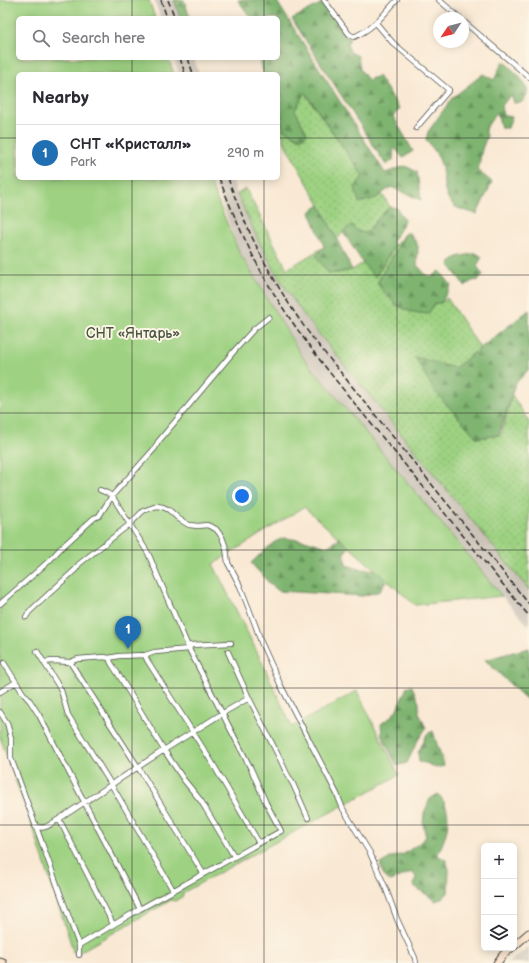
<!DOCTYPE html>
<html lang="en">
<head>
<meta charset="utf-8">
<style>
  :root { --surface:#fff; --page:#f7f7f7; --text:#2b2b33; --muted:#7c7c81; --line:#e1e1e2; --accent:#1f6fb2 }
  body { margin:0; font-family:"Balsamiq Sans",sans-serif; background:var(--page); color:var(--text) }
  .controls { position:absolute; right:12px; bottom:12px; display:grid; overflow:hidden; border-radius:6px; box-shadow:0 2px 10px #0003 }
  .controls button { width:36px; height:36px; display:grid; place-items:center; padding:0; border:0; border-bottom:1px solid var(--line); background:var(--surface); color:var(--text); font:20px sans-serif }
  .compass { position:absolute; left:433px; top:12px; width:36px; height:36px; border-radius:50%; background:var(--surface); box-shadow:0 2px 10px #0003; rotate:235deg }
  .you { position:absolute; left:242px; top:496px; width:14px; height:14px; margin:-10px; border:3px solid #fff; border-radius:50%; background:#1a73e8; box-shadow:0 0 0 6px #1a73e833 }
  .badge { display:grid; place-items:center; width:26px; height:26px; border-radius:50%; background:var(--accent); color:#fff; font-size:13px; font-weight:700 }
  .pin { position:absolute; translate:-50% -33px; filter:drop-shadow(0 1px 2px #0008) }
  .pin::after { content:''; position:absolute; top:21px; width:14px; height:12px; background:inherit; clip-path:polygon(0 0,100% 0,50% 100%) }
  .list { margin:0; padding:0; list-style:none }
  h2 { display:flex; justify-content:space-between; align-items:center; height:52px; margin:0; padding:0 16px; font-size:17px }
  h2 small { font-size:13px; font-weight:400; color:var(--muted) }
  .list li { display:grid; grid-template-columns:26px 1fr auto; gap:12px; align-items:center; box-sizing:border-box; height:56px; padding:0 16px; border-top:1px solid var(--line) }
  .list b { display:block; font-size:15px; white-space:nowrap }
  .list p { margin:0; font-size:13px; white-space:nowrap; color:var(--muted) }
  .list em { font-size:13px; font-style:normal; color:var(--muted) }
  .icon { flex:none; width:22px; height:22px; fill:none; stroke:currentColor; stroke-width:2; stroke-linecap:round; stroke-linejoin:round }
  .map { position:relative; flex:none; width:529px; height:963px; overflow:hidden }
  .search { position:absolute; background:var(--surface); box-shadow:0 2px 10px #0003; left:16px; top:16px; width:264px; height:44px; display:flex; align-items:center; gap:10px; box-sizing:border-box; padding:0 14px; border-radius:6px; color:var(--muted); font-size:15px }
  .panel { position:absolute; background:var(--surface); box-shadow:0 2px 10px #0003; left:16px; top:72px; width:264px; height:108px; border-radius:6px }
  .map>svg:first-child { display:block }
  .industrial { fill:url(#industrial-furrows) }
  .railway { fill:#cbc2b8 }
  .grass { fill:url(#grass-dots); stroke:#647e56 }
  .forest { fill:url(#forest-firs); stroke:#54704e }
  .garden { fill:#9ed282; stroke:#647e56 }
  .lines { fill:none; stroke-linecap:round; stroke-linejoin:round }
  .minor-casing { stroke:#4a4844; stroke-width:6 }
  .secondary-casing { stroke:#4a4844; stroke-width:9 }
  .minor { stroke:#fff; stroke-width:4.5 }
  .secondary { stroke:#fbe5cf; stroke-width:7 }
  .rail { stroke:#2b2b2b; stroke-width:1.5; stroke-dasharray:6 3; stroke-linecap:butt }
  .grid { fill:none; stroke:#2b2b2b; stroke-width:1; stroke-opacity:0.55 }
  .labels { text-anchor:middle; stroke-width:4; stroke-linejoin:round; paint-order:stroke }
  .park-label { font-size:14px; fill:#485541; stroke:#fcf5e5 }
</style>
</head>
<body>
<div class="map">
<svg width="529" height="963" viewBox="0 0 529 963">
  <defs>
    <pattern id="industrial-furrows" width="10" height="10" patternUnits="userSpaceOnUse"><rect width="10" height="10" fill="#cbc2b8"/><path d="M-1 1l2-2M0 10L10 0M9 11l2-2" fill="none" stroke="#aea79e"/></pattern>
    <pattern id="grass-dots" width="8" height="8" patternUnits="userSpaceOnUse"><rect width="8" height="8" fill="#9ed282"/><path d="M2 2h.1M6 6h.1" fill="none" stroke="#88b470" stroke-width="1.8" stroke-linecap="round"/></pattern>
    <pattern id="forest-firs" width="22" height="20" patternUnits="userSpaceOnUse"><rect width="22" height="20" fill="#7eb470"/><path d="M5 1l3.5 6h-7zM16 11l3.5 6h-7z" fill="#67935c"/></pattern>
  </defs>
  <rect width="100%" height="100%" fill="#fcf5e5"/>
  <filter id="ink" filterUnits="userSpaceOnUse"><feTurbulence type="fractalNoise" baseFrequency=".025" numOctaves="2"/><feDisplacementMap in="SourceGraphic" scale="8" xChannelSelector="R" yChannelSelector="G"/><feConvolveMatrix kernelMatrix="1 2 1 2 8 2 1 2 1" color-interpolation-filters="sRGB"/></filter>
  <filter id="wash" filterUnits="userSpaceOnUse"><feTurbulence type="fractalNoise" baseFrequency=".012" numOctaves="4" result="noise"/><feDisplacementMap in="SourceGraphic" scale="16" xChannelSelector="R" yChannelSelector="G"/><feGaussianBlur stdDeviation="0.9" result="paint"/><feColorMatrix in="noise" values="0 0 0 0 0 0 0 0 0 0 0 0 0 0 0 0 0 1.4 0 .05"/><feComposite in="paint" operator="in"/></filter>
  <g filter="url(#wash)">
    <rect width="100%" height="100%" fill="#f9e9d4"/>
    <!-- industrial -->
    <path class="industrial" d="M529 946V963H508Z"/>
    <!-- railway -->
    <path class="railway" d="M154 0H174L180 18H161Z
      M174 58H194L199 74H179Z
      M213 178H232L237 194 260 244 280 280 303 314 337 356 529 590V626L500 594 442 525 302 355 240 254Z"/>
    <!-- grass -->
    <path class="grass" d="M304 92 364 177 376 198 382 194 390 207C381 215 373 223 367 233L359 232H343L337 240 320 205 286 146 278 122V113L284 130 307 134 295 110Z
      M246 189 287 269 324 247 329 274 337 273 352 270 363 263 375 277 395 245 406 233 377 283 396 305 409 311 428 314 435 303H441L447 298 480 348 455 368 477 438 501 435 512 395 529 422V590L337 356 303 314 280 280 260 244 237 194Z"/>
    <!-- forest -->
    <path class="forest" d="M174 0H184L190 18H180Z
      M238 0H276L385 173 405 166 417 172 421 200 391 187 376 198 359 203 355 188 363 176 305 92 295 110 307 134 301 139 284 130 278 113V74H264L258 58H278V18H251Z
      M322 3 350 39 347 44 350 52 358 56 360 69 368 80 378 76 400 109 393 116 413 151 403 158 394 147 393 160 386 165 292 19Z
      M503 61C510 67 529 83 527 93 527 95 524 99 522 102L514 103 511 94 501 107 503 115 512 117 508 128H501L497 112 485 129 487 136 482 149 478 171 492 182 477 214C471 212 457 209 453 205 441 193 445 175 440 161 437 153 431 146 426 140L428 132 452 98 483 74 494 80Z
      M320 205 352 270 329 274 316 256 324 246 310 212Z
      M390 207 397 208 404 220 401 228 392 242 395 245 375 277 363 263 343 232 351 225 359 232 367 233C374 223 381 215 390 207Z
      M406 233H410L418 246 417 265 425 274 432 277 440 271 451 285 441 303H435L428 314C422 313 415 313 409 311 395 306 385 294 377 283Z
      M476 253 482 257 477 266 483 275 479 280 472 281 465 286 449 265C456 253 465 257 476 253Z
      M529 310V369L515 384 499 435 477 438 433 389 415 357 455 368Z
      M351 534 355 540 344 553 346 565 360 569 390 571 385 582 380 591 363 596 279 591 270 584 251 563 273 543 283 538 308 541 327 547 334 542Z
      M529 648V669L526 667 529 670V702L485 660 502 655Z
      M412 686 419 703V713L426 728 418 740 407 763 397 766 382 736 381 724 392 716 397 709 407 687Z
      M433 731C436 743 441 754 444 766L436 768 426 763 419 762 418 753 423 743 427 734Z
      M438 794C455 811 447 837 437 855L446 860 449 869 448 893 442 898 436 901 414 886 416 877 412 872 390 881 384 876 380 864 392 857 404 854 418 844 426 837 423 824 424 813 430 799Z"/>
    <!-- garden -->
    <path class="garden" d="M0 0H149L155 18H18V58H168L174 74H18V178H208L240 254 302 356 502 596 415 605 304 507 213 564 261 660 292 727 357 691 399 775 184 892 183 896 175 901 171 900 83 950 78 954 73 952 72 947 34 831 0 737Z"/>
  </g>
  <g filter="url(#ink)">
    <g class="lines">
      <defs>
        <path id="minor" d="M324 0 349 34 354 37C374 28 383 15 397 0
          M439 0 460 18
          M463 21 529 77
          M376 23 393 43 449 90 416 128
          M0 604 49 561 60 549 94 518 99 516 112 496 155 448 158 442 235 350 254 329 269 317
          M26 617 29 612 76 569 79 564 130 524 143 511 157 506 163 507 169 510 179 519 189 525 198 526 207 525 216 529 222 537 226 548 228 563 240 586 256 627 261 642 281 686 337 794 343 809 370 853 386 889 397 919 415 958 416 963
          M37 651 61 690 68 715 111 784 173 890
          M228 652 249 698 281 761 287 774 293 784 308 818
          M145 655 147 660 213 764 259 843
          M109 658 111 663 120 677 164 750 184 780 201 801 234 856
          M44 662 53 661 70 662 78 659 104 657 109 658 119 656 145 655 155 652 189 649 191 645 231 643
          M70 662 138 767 203 873
          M4 663 23 693 30 701 39 715 140 909
          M0 692 16 682
          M0 712 7 723 11 738V758L79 945V955
          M59 819 113 924
          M35 826C44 831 52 823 59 819L164 750 223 713 249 698
          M79 945 140 909 281 831 266 803 251 769 189 649 148 553 112 496 107 493 100 490"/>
        <path id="secondary" d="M514 946 529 933
          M0 962 3 963
          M497 963 503 955 511 948"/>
      </defs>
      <!-- minor casing -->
      <use href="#minor" class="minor-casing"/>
      <!-- secondary casing -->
      <use href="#secondary" class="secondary-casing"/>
      <!-- minor -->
      <use href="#minor" class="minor"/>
      <!-- secondary -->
      <use href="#secondary" class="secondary"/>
      <!-- rail -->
      <path class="rail" d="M161 0 167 18
        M168 0 175 18
        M180 58 185 74
        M188 58 193 74
        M219 178C233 214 248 249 267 282 300 339 342 388 383 438 432 497 480 557 529 616
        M228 178C244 225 267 271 295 313 302 324 311 336 320 347L529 604"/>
    </g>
  </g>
  <!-- grid -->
  <path class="grid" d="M132 0V18M264 0V18M397 0V963M132 58V74M264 58V74M0 138H18M278 138H529M132 178V963M264 178V963M0 275H529M0 413H529M0 550H529M0 688H529M0 825H529"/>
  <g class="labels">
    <!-- park labels -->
    <g class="park-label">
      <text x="133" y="338">СНТ «Янтарь»</text>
    </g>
  </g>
</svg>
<div class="controls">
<button>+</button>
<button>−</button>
<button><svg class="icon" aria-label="layers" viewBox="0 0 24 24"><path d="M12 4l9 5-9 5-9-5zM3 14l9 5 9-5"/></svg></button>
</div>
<svg class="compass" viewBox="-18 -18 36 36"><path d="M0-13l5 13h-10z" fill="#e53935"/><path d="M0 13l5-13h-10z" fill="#7c7c81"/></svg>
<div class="you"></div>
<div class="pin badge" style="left:128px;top:649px">1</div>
<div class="search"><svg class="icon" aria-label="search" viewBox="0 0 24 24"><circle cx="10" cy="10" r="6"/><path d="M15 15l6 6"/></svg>Search here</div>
<section class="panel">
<h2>Nearby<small></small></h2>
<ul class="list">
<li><span class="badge">1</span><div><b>СНТ «Кристалл»</b><p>Park</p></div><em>290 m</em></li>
</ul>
</section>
</div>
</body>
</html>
